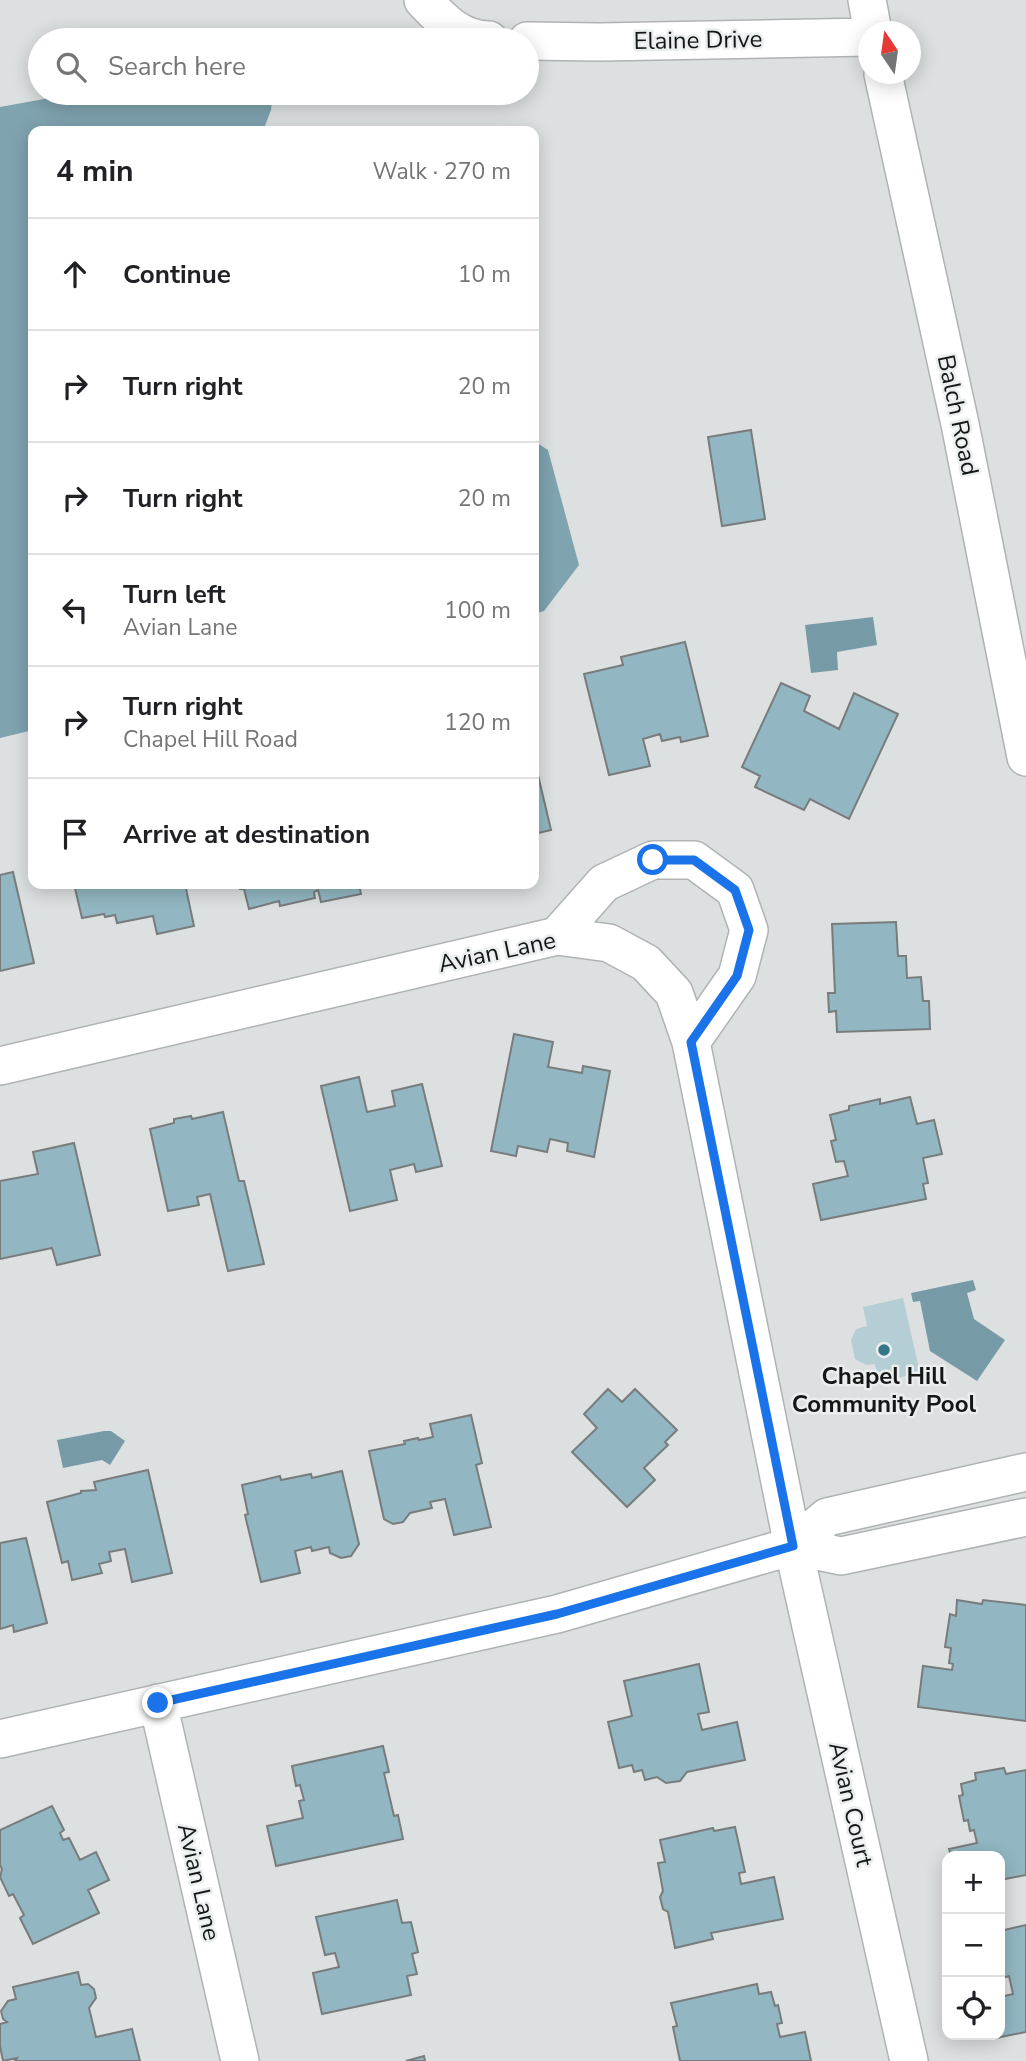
<!DOCTYPE html>
<html lang="en">
<head>
<meta charset="utf-8">
<style>
  :root { --surface:#fff; --page:#f2f2f2; --text:#202124; --muted:#757577; --line:#e0e0e0 }
  body { margin:0; font-family:"Nunito Sans",sans-serif; background:var(--page); color:var(--text) }
  .controls { position:absolute; right:21px; bottom:21px; display:grid; overflow:hidden; border-radius:14px; box-shadow:0 4px 18px #0003 }
  .controls button { width:63px; height:63px; display:grid; place-items:center; padding:0; border:0; border-bottom:2px solid var(--line); background:var(--surface); color:var(--text); font:35px sans-serif }
  .compass { position:absolute; left:858px; top:21px; width:63px; height:63px; border-radius:50%; background:var(--surface); box-shadow:0 4px 18px #0003; rotate:347deg }
  .stop { position:absolute; width:21px; height:21px; margin:-16px; border:5px solid #1a73e8; border-radius:50%; background:#fff }
  .stop.end { background:#1a73e8; border-color:#fff; box-shadow:0 2px 7px #0008 }
  .list { margin:0; padding:0; list-style:none }
  h2 { display:flex; justify-content:space-between; align-items:center; height:91px; margin:0; padding:0 28px; font-size:30px }
  h2 small { font-size:23px; font-weight:400; color:var(--muted) }
  .list li { display:grid; grid-template-columns:46px 1fr auto; gap:21px; align-items:center; box-sizing:border-box; height:112px; padding:0 28px; border-top:2px solid var(--line) }
  .list b { display:block; font-size:26px; white-space:nowrap }
  .list p { margin:0; font-size:23px; white-space:nowrap; color:var(--muted) }
  .list em { font-size:23px; font-style:normal; color:var(--muted) }
  .icon { flex:none; width:38px; height:38px; fill:none; stroke:currentColor; stroke-width:2; stroke-linecap:round; stroke-linejoin:round }
  .map { position:relative; flex:none; width:1026px; height:2061px; overflow:hidden }
  .search { position:absolute; background:var(--surface); box-shadow:0 4px 18px #0003; left:28px; top:28px; width:511px; height:77px; display:flex; align-items:center; gap:18px; box-sizing:border-box; padding:0 24px; border-radius:38px; color:var(--muted); font-size:26px }
  .panel { position:absolute; background:var(--surface); box-shadow:0 4px 18px #0003; left:28px; top:126px; width:511px; height:763px; border-radius:14px }
  .map>svg:first-child { display:block }
  .green { fill:#b5cdd4 }
  .forest { fill:#7fa3af }
  .water { fill:#769ba6 }
  .building { fill:#92b7c2; stroke:#797c7d; stroke-width:2 }
  .lines { fill:none; stroke-linecap:round; stroke-linejoin:round }
  .minor-casing { stroke:#b0b3b4; stroke-width:40 }
  .minor { stroke:#fff; stroke-width:37 }
  .route { stroke:#1a73e8; stroke-width:9 }
  .poi-dot { fill:#357689; stroke:#eaeeef; stroke-width:2.5 }
  .labels { text-anchor:middle; stroke-width:5; stroke-linejoin:round; paint-order:stroke }
  .street-label { font-size:24px; fill:#151616; stroke:#eaeeef }
  .poi-label { font-size:24px; font-weight:bold; fill:#151616; stroke:#eaeeef }
</style>
</head>
<body>
<div class="map">
<svg width="1026" height="2061" viewBox="0 0 1026 2061">
  <rect width="100%" height="100%" fill="#dde0e1"/>
  <!-- green -->
  <path class="green" d="M903 1298 920 1373 879 1382 875 1364 866 1365 855 1359 851 1340 856 1329 867 1326 863 1307Z"/>
  <!-- forest -->
  <path class="forest" d="M77 93H273L271 110 263 131H33V730L0 738V107Z
    M534 441 548 450 579 565 544 611 534 614Z"/>
  <!-- water -->
  <path class="water" d="M873 617 877 645 837 652 838 670 811 673 805 625Z
    M973 1280 976 1290 967 1293 974 1319 1005 1340 977 1381 930 1351 920 1301 913 1302 911 1293Z
    M104 1431H111L125 1441 110 1465 102 1460 63 1468 57 1440Z"/>
  <!-- building -->
  <path class="building" d="M751 430 765 519 722 526 708 437Z
    M685 642 708 736 681 742 680 737 662 741 660 734 643 739 650 766 609 775 584 674 623 665 621 657Z
    M781 683 810 696 804 711 839 729 854 693 898 714 849 819 810 799 804 810 755 787 760 776 742 767Z
    M534 758 551 830 534 834Z
    M13 872 34 963 0 971V875Z
    M74 884H185L194 926 157 934 153 916 117 923 115 915 105 917 104 914 82 918Z
    M239 884H359L361 894 321 902 318 890 314 892 315 898 280 906 279 901 249 909 244 889H240Z
    M896 922 898 956H906L907 978 921 977 923 1001H929L930 1029 837 1032 836 1011 829 1012 828 993H835L832 924Z
    M514 1034 553 1042 548 1067 582 1073 583 1066 610 1071 594 1157 567 1151 568 1143 550 1139 547 1152 518 1146 516 1156 491 1151Z
    M359 1077 367 1112 395 1106 392 1091 422 1084 442 1166 416 1172 414 1164 390 1170 397 1200 350 1211 321 1086Z
    M910 1097 917 1124 934 1120 942 1154 923 1158 928 1183 923 1184 926 1199 821 1220 813 1184 848 1176 844 1161 836 1162 831 1141 836 1140 830 1115 849 1110V1106L880 1099V1104Z
    M223 1112 239 1181H244L264 1264 228 1271 210 1194 197 1197 199 1205 168 1211 150 1129 174 1123V1119L191 1116 192 1119Z
    M74 1143 100 1255 57 1265 52 1248 0 1259V1181L38 1174 33 1152Z
    M608 1389 622 1402 635 1389 677 1430 665 1442 668 1445 644 1468 655 1480 627 1507 572 1452 597 1428 584 1414Z
    M471 1415 482 1463 476 1465 491 1527 454 1535 445 1499 430 1502 432 1508 410 1513 403 1522 393 1524 384 1519 369 1451 405 1444 404 1441 418 1438 419 1440 433 1437 430 1424Z
    M148 1470 172 1573 132 1582 125 1549 109 1552 111 1561 99 1564 102 1573 72 1580 68 1561 62 1563 47 1502 81 1493V1491L96 1490 94 1482Z
    M342 1471 359 1544 351 1556 341 1558 330 1553 329 1547 312 1551 311 1547 295 1551 300 1573 261 1582 245 1515 248 1514 242 1485 280 1476 281 1480 311 1474 312 1478Z
    M26 1538 47 1623 14 1632 13 1625 0 1629V1543Z
    M957 1600 982 1604 983 1600 1026 1605V1721L918 1707 923 1666 952 1670 953 1664 949 1663 951 1648 945 1647 950 1614 956 1616Z
    M699 1664 709 1712 698 1714 702 1730 737 1722 745 1760 687 1772 680 1781 666 1783 657 1777 645 1780 642 1770 634 1772 632 1765 619 1768 608 1722 632 1716 624 1681Z
    M383 1746 389 1772 384 1773 394 1816 398 1815 403 1839 276 1866 267 1826 303 1818 299 1801 304 1800 300 1785 296 1786 292 1766Z
    M1004 1768 1006 1774 1026 1770V1875L1000 1880V1856H951L949 1849 977 1843 974 1830 970 1831 968 1820 964 1821 959 1796 963 1795 961 1784 976 1780 975 1773Z
    M52 1806 64 1830 60 1833 63 1840 69 1838 80 1860 96 1852 109 1880 88 1890 99 1913 33 1944 20 1918 24 1915 13 1894 9 1896 0 1877 2 1869 0 1865V1830Z
    M735 1827 745 1872 739 1873 741 1884 774 1877 783 1919 711 1933 713 1939 675 1948 668 1912 663 1909 660 1897 663 1891 658 1863 665 1862 660 1840 713 1828 714 1831Z
    M397 1900 402 1923 411 1922 418 1952 412 1954 417 1974 407 1976 411 1995 322 2014 313 1973 339 1967 335 1953 325 1955 316 1917Z
    M1026 1925V2032L996 2038V2035H1000V1997L1013 1994 1009 1976 1002 1978 1000 1965V1931Z
    M78 1972 81 1985 88 1984 94 1989 96 1998 89 2008 96 2037 132 2029 140 2061H15L17 2058 3 2061 0 2046V2024L7 2022 3 2019 1 2011 8 2001 16 1999 13 1987Z
    M757 1984 759 1994 771 1992 775 2006 778 2005 782 2023 777 2024 780 2037 805 2032 811 2061H680L673 2027 677 2026 671 2003Z
    M424 2056 425 2061H406Z"/>
  <g class="lines">
    <defs>
      <path id="minor" d="M423 0C442 20 460 40 489 40
        M867 0 873 32
        M527 41 600 42 869 37
        M883 74 960 424 1026 757
        M557 936 604 883 653 860H694L735 890 749 930 737 976 691 1042
        M0 1066 557 936 609 943 646 963 674 993 691 1042 793 1546 909 2061
        M793 1546 841 1556 1026 1517
        M158 1703 240 2061
        M0 1739 557 1614 793 1546 827 1517 1026 1472"/>
    </defs>
    <!-- minor casing -->
    <use href="#minor" class="minor-casing"/>
    <!-- minor -->
    <use href="#minor" class="minor"/>
  </g>
  <g class="lines">
    <!-- route -->
    <path class="route" d="M158 1703 557 1614 793 1546 691 1042 737 976 749 930 735 890 694 860H653"/>
  </g>
  <!-- markers -->
  <circle class="poi-dot" cx="884" cy="1350" r="7"/>
  <g class="labels">
    <!-- street labels -->
    <g class="street-label">
      <text transform="translate(698 40) rotate(-1)" y="8">Elaine Drive</text>
      <text transform="translate(958 415) rotate(78)" y="8">Balch Road</text>
      <text transform="translate(497 952) rotate(-12)" y="8">Avian Lane</text>
      <text transform="translate(851 1804) rotate(77)" y="8">Avian Court</text>
      <text transform="translate(199 1882) rotate(77)" y="8">Avian Lane</text>
    </g>
    <!-- poi labels -->
    <g class="poi-label">
      <text x="884" y="1384">Chapel Hill<tspan x="884" dy="28">Community Pool</tspan></text>
    </g>
  </g>
</svg>
<div class="controls">
<button>+</button>
<button>−</button>
<button><svg class="icon" aria-label="locate" viewBox="0 0 24 24"><circle cx="12" cy="12" r="6"/><path d="M12 2v4M12 18v4M2 12h4M18 12h4"/></svg></button>
</div>
<svg class="compass" viewBox="-18 -18 36 36"><path d="M0-13l5 13h-10z" fill="#e53935"/><path d="M0 13l5-13h-10z" fill="#757577"/></svg>
<div class="stop" style="left:653px;top:860px"></div>
<div class="stop end" style="left:158px;top:1703px"></div>
<div class="search"><svg class="icon" aria-label="search" viewBox="0 0 24 24"><circle cx="10" cy="10" r="6"/><path d="M15 15l6 6"/></svg>Search here</div>
<section class="panel">
<h2>4 min<small>Walk · 270 m</small></h2>
<ul class="list">
<li><svg class="icon" aria-label="ahead" viewBox="0 0 24 24"><path d="M12 20V5M6 11l6-6 6 6"/></svg><div><b>Continue</b></div><em>10 m</em></li>
<li><svg class="icon" aria-label="right" viewBox="0 0 24 24"><path d="M7 20v-9h11M14 6l5 5-5 5"/></svg><div><b>Turn right</b></div><em>20 m</em></li>
<li><svg class="icon" aria-label="right" viewBox="0 0 24 24"><path d="M7 20v-9h11M14 6l5 5-5 5"/></svg><div><b>Turn right</b></div><em>20 m</em></li>
<li><svg class="icon" aria-label="left" viewBox="0 0 24 24"><path d="M17 20v-9H6M10 6l-5 5 5 5"/></svg><div><b>Turn left</b><p>Avian Lane</p></div><em>100 m</em></li>
<li><svg class="icon" aria-label="right" viewBox="0 0 24 24"><path d="M7 20v-9h11M14 6l5 5-5 5"/></svg><div><b>Turn right</b><p>Chapel Hill Road</p></div><em>120 m</em></li>
<li><svg class="icon" aria-label="arrive" viewBox="0 0 24 24"><path d="M6 21V4h12l-3 4 3 4H6"/></svg><div><b>Arrive at destination</b></div></li>
</ul>
</section>
</div>
</body>
</html>
